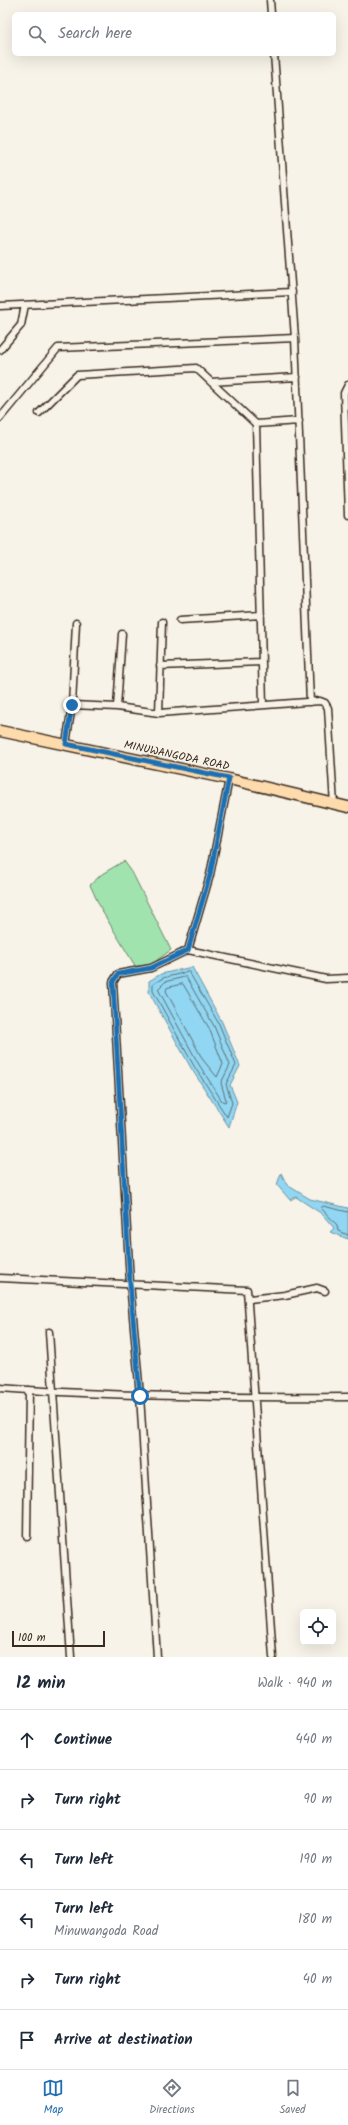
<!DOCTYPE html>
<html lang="en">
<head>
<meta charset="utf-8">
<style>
  :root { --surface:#fff; --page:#f6f6f7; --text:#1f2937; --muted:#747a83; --line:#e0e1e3; --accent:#1f6fb2 }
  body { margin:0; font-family:Kalam,sans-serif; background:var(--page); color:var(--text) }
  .controls { position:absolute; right:12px; bottom:12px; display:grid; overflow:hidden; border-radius:6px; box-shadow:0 4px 16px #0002 }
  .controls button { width:36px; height:36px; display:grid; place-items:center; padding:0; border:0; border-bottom:1px solid var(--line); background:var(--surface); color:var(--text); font:20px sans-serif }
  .scale { position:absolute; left:12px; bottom:10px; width:93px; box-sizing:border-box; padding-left:4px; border:2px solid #3b2a1e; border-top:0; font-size:11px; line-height:14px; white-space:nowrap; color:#3b2a1e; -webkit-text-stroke:3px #f7f3e8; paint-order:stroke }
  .stop { position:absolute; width:12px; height:12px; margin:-9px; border:3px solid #1f6fb2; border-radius:50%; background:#fff }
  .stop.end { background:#1f6fb2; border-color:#fff; box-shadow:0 1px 4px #0008 }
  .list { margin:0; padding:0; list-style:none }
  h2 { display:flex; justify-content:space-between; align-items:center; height:52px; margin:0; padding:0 16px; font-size:17px }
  h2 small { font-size:13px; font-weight:400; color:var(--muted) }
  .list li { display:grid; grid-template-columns:26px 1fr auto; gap:12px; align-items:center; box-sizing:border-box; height:60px; padding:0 16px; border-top:1px solid var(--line) }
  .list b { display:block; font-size:15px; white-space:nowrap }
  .list p { margin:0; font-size:13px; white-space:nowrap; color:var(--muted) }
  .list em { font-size:13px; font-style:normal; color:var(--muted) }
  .icon { flex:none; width:22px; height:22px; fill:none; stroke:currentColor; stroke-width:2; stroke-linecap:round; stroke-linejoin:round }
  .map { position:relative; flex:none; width:348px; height:1657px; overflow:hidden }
  .search { position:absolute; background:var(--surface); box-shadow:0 4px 16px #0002; left:12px; right:12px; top:12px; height:44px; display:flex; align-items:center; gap:10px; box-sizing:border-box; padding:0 14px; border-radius:6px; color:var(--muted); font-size:15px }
  .sheet { height:412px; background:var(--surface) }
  nav { display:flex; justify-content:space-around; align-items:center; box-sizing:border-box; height:56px; border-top:1px solid var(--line); background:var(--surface); font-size:11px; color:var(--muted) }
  nav a { display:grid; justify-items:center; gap:2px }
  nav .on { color:var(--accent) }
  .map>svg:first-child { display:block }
  .green { fill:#a0e3ae; stroke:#6e8666 }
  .water { fill:#91d6f2; stroke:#6f919d }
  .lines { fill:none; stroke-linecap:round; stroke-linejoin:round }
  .shore { stroke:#5d6f73; stroke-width:1 }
  .street-casing { stroke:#3b2a1e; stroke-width:9 }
  .primary-casing { stroke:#3b2a1e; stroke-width:13 }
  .street { stroke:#f7f3e8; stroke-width:6 }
  .primary { stroke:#fedbac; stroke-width:10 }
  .route { stroke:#1f6fb2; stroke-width:5 }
  .labels { text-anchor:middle; stroke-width:3; stroke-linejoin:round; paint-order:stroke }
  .street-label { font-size:11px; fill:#3b2a1e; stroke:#f7f3e8 }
</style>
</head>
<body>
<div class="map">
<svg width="348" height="1657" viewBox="0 0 348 1657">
  <rect width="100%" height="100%" fill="#f7f3e8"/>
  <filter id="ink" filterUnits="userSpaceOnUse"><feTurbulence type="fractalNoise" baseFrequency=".025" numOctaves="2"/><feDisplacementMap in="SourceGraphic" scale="8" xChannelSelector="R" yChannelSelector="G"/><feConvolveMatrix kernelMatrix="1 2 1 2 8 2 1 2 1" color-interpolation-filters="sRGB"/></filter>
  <g filter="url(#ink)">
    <!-- green -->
    <path class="green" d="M124 861 132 872 171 950 157 960 156 965 136 966 134 964 102 911 90 885 102 874Z"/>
    <!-- water -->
    <path class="water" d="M192 967 222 1022 240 1066 230 1085 237 1102 229 1127 191 1068 149 992V981L161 974Z
      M281 1173 287 1185 310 1199 348 1208V1239L330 1232 334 1228 322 1214 296 1197 290 1200 277 1185Z"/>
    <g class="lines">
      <!-- shore -->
      <path class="shore" d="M189 972 219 1024 236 1065 226 1084 232 1103 227 1117 194 1066 153 991V984L163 978Z
        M186 977 214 1026 230 1065 221 1083 226 1100 225 1102 222 1101 198 1063 158 989 165 982Z
        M183 984 209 1028 223 1064 217 1077 203 1060 166 991 167 988Z
        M348 1212 323 1206 321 1208 337 1225 338 1231 348 1235"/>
      <defs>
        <path id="street" d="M270 0 271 14
          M274 54 295 338 310 702
          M0 306 292 292
          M0 350 21 325 25 305
          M211 382 297 377
          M348 385 344 393 348 515
          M39 413 77 375 196 368 256 424 263 705
          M0 418 58 348 295 338
          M256 424 299 421
          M180 620 261 615
          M76 623 72 705 117 707 159 713 320 701 325 703 328 708 334 805
          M160 666 261 662
          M117 707 122 634
          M159 713 162 622
          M66 744 72 705
          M188 950 326 979 348 978
          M0 1278 247 1290 273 1657
          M249 1299 285 1295 317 1288 325 1291
          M49 1332 71 1657
          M0 1388C116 1397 232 1398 348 1397
          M27 1537 29 1390
          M157 1657 140 1396 130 1283 113 982 118 974 151 968 188 950 210 875 229 779"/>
        <path id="primary" d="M0 731 229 779 348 807"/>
      </defs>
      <!-- street casing -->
      <use href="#street" class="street-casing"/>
      <!-- primary casing -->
      <use href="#primary" class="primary-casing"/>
      <!-- street -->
      <use href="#street" class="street"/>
      <!-- primary -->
      <use href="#primary" class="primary"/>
    </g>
  </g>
  <g class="lines" filter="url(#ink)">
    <!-- route -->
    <path class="route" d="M72 705 66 744 229 778 210 875 188 950 151 968 118 974 113 982 130 1284 140 1396"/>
  </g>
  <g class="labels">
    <!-- street labels -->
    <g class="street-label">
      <text transform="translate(177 755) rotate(12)" y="4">MINUWANGODA ROAD</text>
    </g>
  </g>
</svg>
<div class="controls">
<button><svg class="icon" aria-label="locate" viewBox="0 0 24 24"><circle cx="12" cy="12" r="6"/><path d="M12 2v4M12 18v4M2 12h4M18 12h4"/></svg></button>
</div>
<div class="scale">100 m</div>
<div class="stop" style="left:140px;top:1396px"></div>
<div class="stop end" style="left:72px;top:705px"></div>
<div class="search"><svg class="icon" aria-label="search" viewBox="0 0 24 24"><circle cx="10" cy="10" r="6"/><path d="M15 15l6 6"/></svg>Search here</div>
</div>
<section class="sheet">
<h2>12 min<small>Walk · 940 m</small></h2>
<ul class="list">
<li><svg class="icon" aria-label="ahead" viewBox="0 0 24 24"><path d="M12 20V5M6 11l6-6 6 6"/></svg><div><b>Continue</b></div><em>440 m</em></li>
<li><svg class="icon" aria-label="right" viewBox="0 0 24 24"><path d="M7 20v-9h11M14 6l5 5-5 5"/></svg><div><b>Turn right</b></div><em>90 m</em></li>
<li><svg class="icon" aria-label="left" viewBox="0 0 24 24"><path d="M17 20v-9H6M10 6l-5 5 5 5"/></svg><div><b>Turn left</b></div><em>190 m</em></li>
<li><svg class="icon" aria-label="left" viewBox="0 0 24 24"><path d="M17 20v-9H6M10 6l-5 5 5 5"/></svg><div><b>Turn left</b><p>Minuwangoda Road</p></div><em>180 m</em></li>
<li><svg class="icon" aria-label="right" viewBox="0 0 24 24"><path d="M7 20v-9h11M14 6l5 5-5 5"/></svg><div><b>Turn right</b></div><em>40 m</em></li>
<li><svg class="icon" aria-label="arrive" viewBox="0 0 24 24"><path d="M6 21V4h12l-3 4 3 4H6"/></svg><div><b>Arrive at destination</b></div></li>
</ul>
</section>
<nav>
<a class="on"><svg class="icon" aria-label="map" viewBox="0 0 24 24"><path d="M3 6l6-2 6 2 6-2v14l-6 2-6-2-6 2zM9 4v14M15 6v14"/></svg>Map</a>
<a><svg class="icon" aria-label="directions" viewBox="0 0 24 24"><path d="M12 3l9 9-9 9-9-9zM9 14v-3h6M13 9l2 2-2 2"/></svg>Directions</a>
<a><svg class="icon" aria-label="saved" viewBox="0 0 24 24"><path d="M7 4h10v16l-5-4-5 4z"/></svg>Saved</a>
</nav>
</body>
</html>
